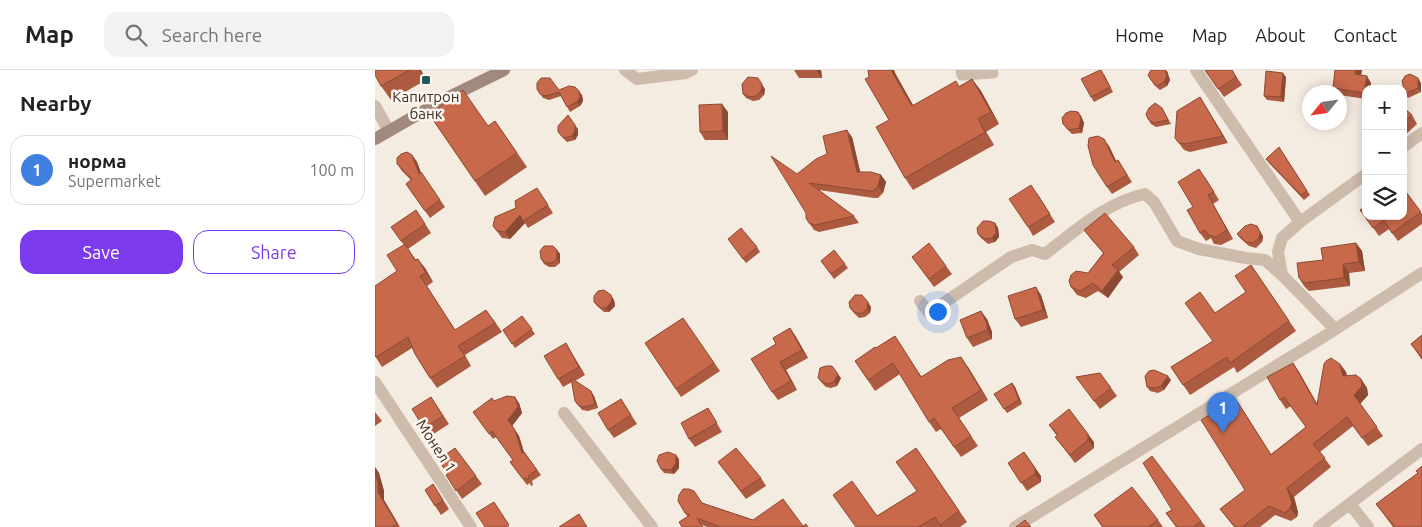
<!DOCTYPE html>
<html lang="en">
<head>
<meta charset="utf-8">
<style>
  :root { --surface:#fff; --page:#f2f2f2; --text:#222; --muted:#767676; --line:#e0e0e0; --accent:#7c3aed }
  body { margin:0; font-family:Ubuntu,sans-serif; background:var(--page); color:var(--text) }
  .controls { position:absolute; right:15px; top:15px; display:grid; overflow:hidden; border-radius:10px; box-shadow:0 2px 12px #0003 }
  .controls button { width:45px; height:45px; display:grid; place-items:center; padding:0; border:0; border-bottom:1px solid var(--line); background:var(--surface); color:var(--text); font:25px sans-serif }
  .compass { position:absolute; left:927px; top:15px; width:45px; height:45px; border-radius:50%; background:var(--surface); box-shadow:0 2px 12px #0003; rotate:241deg }
  .you { position:absolute; left:562px; top:241px; width:18px; height:18px; margin:-12px; border:4px solid #fff; border-radius:50%; background:#1a73e8; box-shadow:0 0 0 8px #1a73e833 }
  .badge { display:grid; place-items:center; width:32px; height:32px; border-radius:50%; background:var(--accent); color:#fff; font-size:16px; font-weight:700 }
  .pin { position:absolute; translate:-50% -41px; filter:drop-shadow(0 1px 2px #0008) }
  .pin::after { content:''; position:absolute; top:26px; width:18px; height:15px; background:inherit; clip-path:polygon(0 0,100% 0,50% 100%) }
  .list { margin:0; padding:0; list-style:none }
  h2 { display:flex; justify-content:space-between; align-items:center; height:65px; margin:0; padding:0 20px; font-size:21px }
  h2 small { font-size:16px; font-weight:400; color:var(--muted) }
  .list li { display:grid; grid-template-columns:32px 1fr auto; gap:15px; align-items:center; box-sizing:border-box; height:70px; margin:0 10px 10px; padding:0 10px; border:1px solid var(--line); border-radius:15px }
  .list b { display:block; font-size:19px; white-space:nowrap }
  .list p { margin:0; font-size:16px; white-space:nowrap; color:var(--muted) }
  .list em { font-size:16px; font-style:normal; color:var(--muted) }
  .actions { display:flex; gap:10px; padding:15px 20px }
  .actions a { flex:1; padding:11px 0; border:1px solid var(--accent); border-radius:15px; text-align:center; font-size:18px; color:var(--accent) }
  .actions .main { background:var(--accent); color:#fff }
  .icon { flex:none; width:28px; height:28px; fill:none; stroke:currentColor; stroke-width:2; stroke-linecap:round; stroke-linejoin:round }
  .map { position:relative; flex:none; width:1047px; height:457px; overflow:hidden }
  header { display:flex; align-items:center; gap:30px; box-sizing:border-box; height:70px; padding:0 25px; background:var(--surface); border-bottom:1px solid var(--line) }
  header strong { font-size:24px }
  nav { display:flex; gap:28px; margin-inline-start:auto; font-size:18px }
  .search { width:350px; height:45px; background:var(--page); display:flex; align-items:center; gap:12px; box-sizing:border-box; padding:0 18px; border-radius:15px; color:var(--muted); font-size:19px }
  main { display:flex }
  aside { flex:1; background:var(--surface) }
  .map>svg:first-child { display:block }
  .lines { fill:none; stroke-linecap:round; stroke-linejoin:round }
  .lane { stroke:#cdbbac; stroke-width:11 }
  .street { stroke:#cdbbac; stroke-width:12 }
  .secondary { stroke:#a18a7d; stroke-width:12 }
  .wall { fill:#ac5a40 }
  .shaded-wall { fill:#8c4a34 }
  .building { fill:#c8694b; stroke:#8c4a34 }
  .poi-dot { fill:#1f5a5e; stroke:#fbf5ee; stroke-width:2 }
  .labels { text-anchor:middle; stroke-width:5; stroke-linejoin:round; paint-order:stroke }
  .poi-label { font-size:15px; fill:#3b302b; stroke:#fbf5ee }
  .street-label { font-size:15px; fill:#3b302b; stroke:#fbf5ee }
</style>
</head>
<body>
<header>
<strong>Map</strong>
<div class="search"><svg class="icon" aria-label="search" viewBox="0 0 24 24"><circle cx="10" cy="10" r="6"/><path d="M15 15l6 6"/></svg>Search here</div>
<nav><a>Home</a><a>Map</a><a>About</a><a>Contact</a></nav>
</header>
<main>
<aside>
<h2>Nearby<small></small></h2>
<ul class="list">
<li><span class="badge" style="background:#3f7fe0">1</span><div><b>норма</b><p>Supermarket</p></div><em>100 m</em></li>
</ul>
<div class="actions"><a class="main">Save</a><a>Share</a></div>
</aside>
<div class="map">
<svg width="1047" height="457" viewBox="0 0 1047 457">
  <rect width="100%" height="100%" fill="#f4ebe1"/>
  <g class="lines">
    <!-- lane -->
    <path class="lane" d="M586 0 587 5 618 3"/>
    <!-- street -->
    <path class="street" d="M250 0 262 9 311 3 317 0
      M821 0 925 152 991 104
      M0 36 14 61
      M1028 77 1047 63
      M925 152 907 168 903 182 907 205 960 259
      M545 231 554 243 636 187 657 180 670 184C700 161 732 132 770 124L779 132 802 171 824 179 871 188 890 190 907 205
      M0 312 96 457
      M189 343 277 457
      M975 434 993 457
      M640 457 953 264 1047 203
      M944 457 1047 379"/>
    <!-- secondary -->
    <path class="secondary" d="M0 69 68 30 129 0"/>
  </g>
  <!-- wall -->
  <path class="wall" d="M0 0H46L51 10 16 30 6 16Z
    M419 0H446L447 8H424Z
    M493 0H519L520 3 538 36 584 16 597 9 606 21 624 54 611 62 619 75 538 120 530 108 514 50 494 7Z
    M830 0H857L867 15 849 27Z
    M960 0H987L986 5 996 13 991 19V29L964 25V22H961L958 18Z
    M792 1 795 10 792 16 785 20 779 15 776 10Z
    M729 4 738 22 719 32 716 27Z
    M911 7 909 32 892 30 889 26Z
    M1046 13V22L1033 28 1030 24Z
    M162 19 184 20 207 25 208 31 205 36 195 42 186 26 174 30 168 28Z
    M390 19 389 25 384 30 378 31 371 28 368 24Z
    M825 27 853 73 815 82 809 80 800 68Z
    M1028 37 1037 45 1042 54 1028 67Z
    M787 38 796 54 781 57 776 54 773 49Z
    M353 42V70H330L325 62Z
    M703 42 706 46 709 53 707 63 697 64 691 58 688 54Z
    M54 44 113 56 120 51 152 97 110 126Z
    M203 59V65L200 70 192 72 186 66 183 62Z
    M477 67 485 102 506 105 511 112 508 123 503 128H499L444 120 479 146 484 153 444 162 439 160 434 153 422 104Z
    M734 76 741 91 743 90 757 112 737 124 732 117Z
    M904 77 935 125 929 130 894 93 891 89Z
    M37 85 42 92 46 103V102L70 137 55 148 31 114 36 110 27 101 22 94Z
    M830 107 844 130 838 134 858 169 846 175 839 174 836 168 831 171 825 163 818 137Z
    M162 118 178 143 153 158 150 153 135 169 127 168 118 156 141 138Z
    M1028 118 1047 144V154L1023 171 1014 159 1004 166 985 140Z
    M662 123 680 152 658 166 653 157Z
    M41 140 56 163 33 179 41 190 50 198 58 212 52 216 80 260 118 249 127 262 90 285 96 296 62 318 55 308 37 278 7 297 0 286 29 175 26 171Z
    M620 153 623 158 624 167 620 172 613 174 606 168 603 164Z
    M709 160 759 177 764 185 744 202 748 207 733 228 723 221 711 228 702 225 696 217 713 203 728 183 715 168Z
    M862 164 888 166 887 172 881 178 874 176 865 168Z
    M356 173 382 177 385 182 371 193Z
    M981 173 987 181 990 201 974 203 975 216 934 221 929 216 924 208 948 190Z
    M182 180 185 184V193L180 197H174L169 194 166 189Z
    M459 180 473 198 459 209 446 191Z
    M537 187 571 196 577 204 559 217Z
    M876 195 921 261 862 303 859 297 815 325 796 297 838 271 840 243 871 222Z
    M666 225 673 248 646 257 640 249Z
    M239 230 240 236 234 242H229L222 236 219 232Z
    M496 237 495 243 490 247 484 248 478 242 475 238Z
    M147 246 160 264 140 278 128 260Z
    M308 248 345 301 306 327 270 273Z
    M612 249 617 262V269L598 277 592 268Z
    M415 258 421 267 433 288 411 300 422 320 403 330 397 322 401 274Z
    M1047 265V290L1036 274Z
    M520 266 546 306 593 297 613 330 584 348 603 376 586 387 566 359 561 362 554 352 525 304 500 321 480 291Z
    M191 273 196 282 210 305 200 311 219 326 223 338 213 341 207 340 200 331 197 312 188 317 183 309Z
    M918 293 924 302 942 334 965 294 971 302 972 306 986 309 992 318 993 325 985 334 1008 366 993 376 978 356 945 382 956 397 919 427 923 442 922 447 916 451 900 445 885 457H859L845 439 870 420 866 337 896 384 931 357 916 336 911 339 905 330Z
    M725 303 742 326 725 339 701 307Z
    M443 308H466L462 316 456 318 451 317 446 312Z
    M796 310 789 320 783 323 775 321 772 317Z
    M637 313 640 317 647 334 632 343 619 324Z
    M56 327 74 354 54 367 49 358Z
    M246 329 262 354 239 368 233 360Z
    M119 331 144 333 147 343 137 356 144 366 149 382 166 405 157 411 158 415 156 416 155 413 152 415 135 392 138 390 121 367 118 369 98 342Z
    M333 338 347 362 320 377 314 369Z
    M0 342 7 351 0 356Z
    M674 355 719 372V378L700 393 680 367 682 366Z
    M80 378 107 414 87 429 71 405 73 404Z
    M541 378 592 452 585 457H481L502 446 542 421Z
    M304 389V398L299 404 289 403 286 399Z
    M343 392 386 408 391 416 371 429Z
    M633 393 666 406V412L652 421Z
    M0 397 4 403 9 421V430L25 457H0Z
    M1043 403 1047 457H1018L1001 434Z
    M58 414 74 439 66 445 50 420Z
    M327 433 378 450 433 457H332L327 455 313 447 310 443Z
    M797 440 826 451 831 457H801L791 443Z
    M719 445 783 450 788 457H727Z"/>
  <!-- shaded-wall -->
  <path class="shaded-wall" d="M44 0H46L51 10Z
    M441 0H446L447 8Z
    M514 0H519L520 3 546 49Z
    M790 0 792 1 795 10 792 16 789 12Z
    M981 0H987L985 11 980 4Z
    M908 3 911 7 909 32 906 27Z
    M992 6 996 13V19H991V25L989 23Z
    M1043 8 1046 13V22L1043 18Z
    M597 9 606 21 624 54 616 42Z
    M386 13 390 19 389 25 386 21Z
    M204 21 207 25 208 31 205 36 202 32Z
    M825 27 830 35 853 73 848 66Z
    M347 34 353 42V70L348 61Z
    M703 42 706 46 709 53 707 63 704 58Z
    M603 49 619 75 610 62Z
    M200 55 203 59V65L200 70 197 66Z
    M472 60 477 67 487 109 482 102Z
    M729 69 734 76 745 99 740 92Z
    M37 85 42 92 49 111 44 104Z
    M506 105 511 112 508 123 503 116Z
    M833 125 838 134 858 169 852 160Z
    M145 145 150 153 135 169 130 162Z
    M620 153 623 158 624 167 620 172 617 168Z
    M882 156 888 166 887 172 884 168Z
    M981 173 987 181 990 201 984 192Z
    M182 180 185 184V193L182 189Z
    M43 189 50 198 58 212 51 203Z
    M968 194 974 203 975 216 969 208Z
    M743 200 748 207 733 228 727 221Z
    M661 217 666 225 673 248 668 240Z
    M236 225 239 230 240 236 234 242 231 238Z
    M493 232 496 237 495 243 492 239Z
    M606 241 612 249 617 262V269L612 260Z
    M415 258 421 267 433 288 427 280Z
    M191 273 196 282 210 305 204 297Z
    M586 287 593 297 613 330 606 320Z
    M405 292 411 300 422 320 416 311Z
    M918 293 924 302 948 344 942 335Z
    M965 294 971 302 974 315 968 306Z
    M463 304 466 308 462 316 459 312Z
    M793 306 796 310 789 320 786 316Z
    M986 309 992 318 993 325 985 334 979 325Z
    M637 313 640 317 647 334 644 330Z
    M216 321 219 326 223 338 220 334Z
    M140 327 144 333 147 343 137 356 133 350Z
    M140 360 144 366 151 389 147 383Z
    M713 364 719 372V378L713 370Z
    M649 382 666 406V412L660 404Z
    M301 385 304 389V398L299 404 296 400Z
    M0 397 4 403 9 421V430L25 457 3 422Z
    M912 418 919 427 923 442 922 447 915 438Z"/>
  <!-- building -->
  <path class="building" d="M0 0H35L6 16 0 5Z
    M493 0H516L537 36 581 11 584 17 597 9 616 42 603 49 610 62 530 108 501 57 514 50 490 9 494 7Z
    M725 0H726L735 17 716 27 706 9Z
    M776 0H790L792 6 789 12 782 16 776 10 773 5Z
    M830 0H857L861 7 843 19Z
    M960 0H981L980 4 992 6 989 23 958 18Z
    M891 1 908 3 906 27 889 26Z
    M1035 4 1043 8V18L1030 24 1027 11 1030 6Z
    M373 7 383 8 387 14 386 21 381 26 375 27 368 24 367 14Z
    M166 8H175L184 20 194 16 200 17 204 21 205 27 202 32 192 37 184 22 171 26 165 24 162 19V13Z
    M88 20 113 56 120 51 142 83 100 111 54 44Z
    M934 26V40L928 31Z
    M825 27 848 66 810 74 804 73 800 68 802 41Z
    M780 33 787 38 793 50 778 53 773 49 771 44 774 38Z
    M347 34 348 61 325 62 324 35Z
    M1028 37 1037 45 1028 53Z
    M696 41 703 42 706 48 704 58 694 60 688 54 687 48 691 43Z
    M193 45 200 55V61L197 66 189 68 183 62V56Z
    M472 60 482 102H496L506 105 503 116 498 121H495L434 113 479 146 440 155 434 153 431 148V143L396 86 422 104 441 89 452 84 448 66Z
    M723 66 729 69 740 92 743 90 752 105 732 117 718 95 713 76 714 68Z
    M904 77 932 121 926 125 891 89Z
    M32 82 37 85 44 104 46 102 65 130 50 141 31 114 37 109 22 94V88L26 84Z
    M824 99 839 122 833 125 852 160 841 167 834 165 830 160 825 163 812 140 818 137 803 112Z
    M656 115 675 144 653 157 634 129Z
    M162 118 173 135 148 151 145 145 130 162 122 161 118 156 120 147 141 138 140 131Z
    M1028 118 1046 142 1017 163 1009 150 998 158 985 140 991 136V146H1028Z
    M41 140 50 154 26 171 16 157Z
    M730 143 759 177 737 195 743 200 727 221 718 213 705 221 696 217 694 211 696 205 701 201 713 203 729 183 709 160Z
    M608 151H614L620 153 621 163 617 168 610 169 603 164 602 158Z
    M876 154 882 156 885 162 884 168 878 173 871 172 862 164 870 156Z
    M366 158 382 177 368 189 353 169Z
    M554 173 571 196 554 209 537 187Z
    M981 173 984 192 968 194 969 208 929 213 924 208 922 193 948 190 946 178Z
    M30 174 40 190 43 189 51 203 45 206 80 260 111 240 120 253 83 276 90 286 55 308 40 284 33 267 1 287 0 286V216L22 201 12 185Z
    M169 176H178L182 180V189L177 193H171L166 189 165 181Z
    M459 180 470 194 456 204 446 191Z
    M876 195 914 251 855 293 852 287 808 315 796 297 838 271 810 233 825 222 840 243 871 222 860 206Z
    M661 217 668 240 640 249 633 226Z
    M229 220 236 225 237 231 231 238H226L219 232V226L223 221Z
    M480 225H487L493 232 492 239 487 243H481L475 238 474 232Z
    M606 241 612 254V260L592 268 585 250Z
    M147 246 157 259 137 274 128 260Z
    M308 248 339 293 301 319 270 273Z
    M415 258 427 280 405 292 416 311 397 322 376 289 401 274 398 268Z
    M1047 265V288L1036 274Z
    M520 266 546 307 573 290 586 287 606 320 577 338 596 366 579 377 559 348 554 352 518 293 493 310 480 291 500 277 501 278Z
    M191 273 204 297 183 309 169 286Z
    M956 288 965 294 968 306 981 305 986 309 987 316 979 325 1002 357 987 368 972 347 938 374 950 388 912 418 917 433 915 438 910 443 894 436 867 457H860L845 439 870 420 826 350 860 328 896 385 931 357 909 327 905 330 892 307 918 293 942 335 949 294 951 291Z
    M451 296H457L463 304 459 312 453 314 448 312 443 308 445 298Z
    M779 300 793 306 786 316 780 318 772 317 770 306 774 301Z
    M725 303 736 318 719 331 701 307Z
    M196 308 216 321 220 334 210 337 204 336 200 331Z
    M637 313 644 330 629 339 619 324Z
    M132 326 140 327 143 337 133 350 140 360 147 383 149 382 162 400 153 406 154 409 152 410 151 408 148 409 135 392 138 390 117 361 114 364 98 342 117 328 119 331Z
    M56 327 68 346 49 358 37 339Z
    M246 329 256 345 233 360 223 343Z
    M333 338 342 353 314 369 306 353Z
    M694 339 713 364V370L695 385 680 367 683 365 674 355Z
    M80 378 101 406 81 421 71 405 73 404 63 390Z
    M361 378 386 408 366 421 343 392Z
    M541 378 584 441 565 455 560 447 543 457H481L458 425 477 411 502 446 542 421 521 392Z
    M293 382 301 385V393L296 400 286 399 282 391 284 385Z
    M649 382 660 398V404L646 413 633 393Z
    M777 386 826 451 818 457H802L791 443 797 440 768 393Z
    M1047 396V457H1020L1001 434 1043 403 1041 401Z
    M0 401 3 413V422L22 454 17 457H0Z
    M58 414 68 430 60 436 50 420Z
    M757 417 783 450 773 457H728L719 445Z
    M308 419H314L319 421 327 433 378 450 408 429 428 456 431 454 433 457H345L322 448 328 457H307L304 452 315 445 310 443 303 431 304 425Z
    M119 432 134 455 132 457H110L101 443Z
    M204 444 212 457H184Z
    M650 450 656 457H641Z"/>
  <!-- markers -->
  <rect class="poi-dot" x="46" y="5" width="10" height="10" rx="2.5"/>
  <g class="labels">
    <!-- poi labels -->
    <g class="poi-label">
      <text x="51" y="32">Капитрон<tspan x="51" dy="17">банк</tspan></text>
    </g>
    <!-- street labels -->
    <g class="street-label">
      <text transform="translate(61 376) rotate(57)" y="5">Монел 1</text>
    </g>
  </g>
</svg>
<div class="controls">
<button>+</button>
<button>−</button>
<button><svg class="icon" aria-label="layers" viewBox="0 0 24 24"><path d="M12 4l9 5-9 5-9-5zM3 14l9 5 9-5"/></svg></button>
</div>
<svg class="compass" viewBox="-18 -18 36 36"><path d="M0-13l5 13h-10z" fill="#e53935"/><path d="M0 13l5-13h-10z" fill="#767676"/></svg>
<div class="you"></div>
<div class="pin badge" style="left:848px;top:363px;background:#3f7fe0">1</div>
</div>
</main>
</body>
</html>
